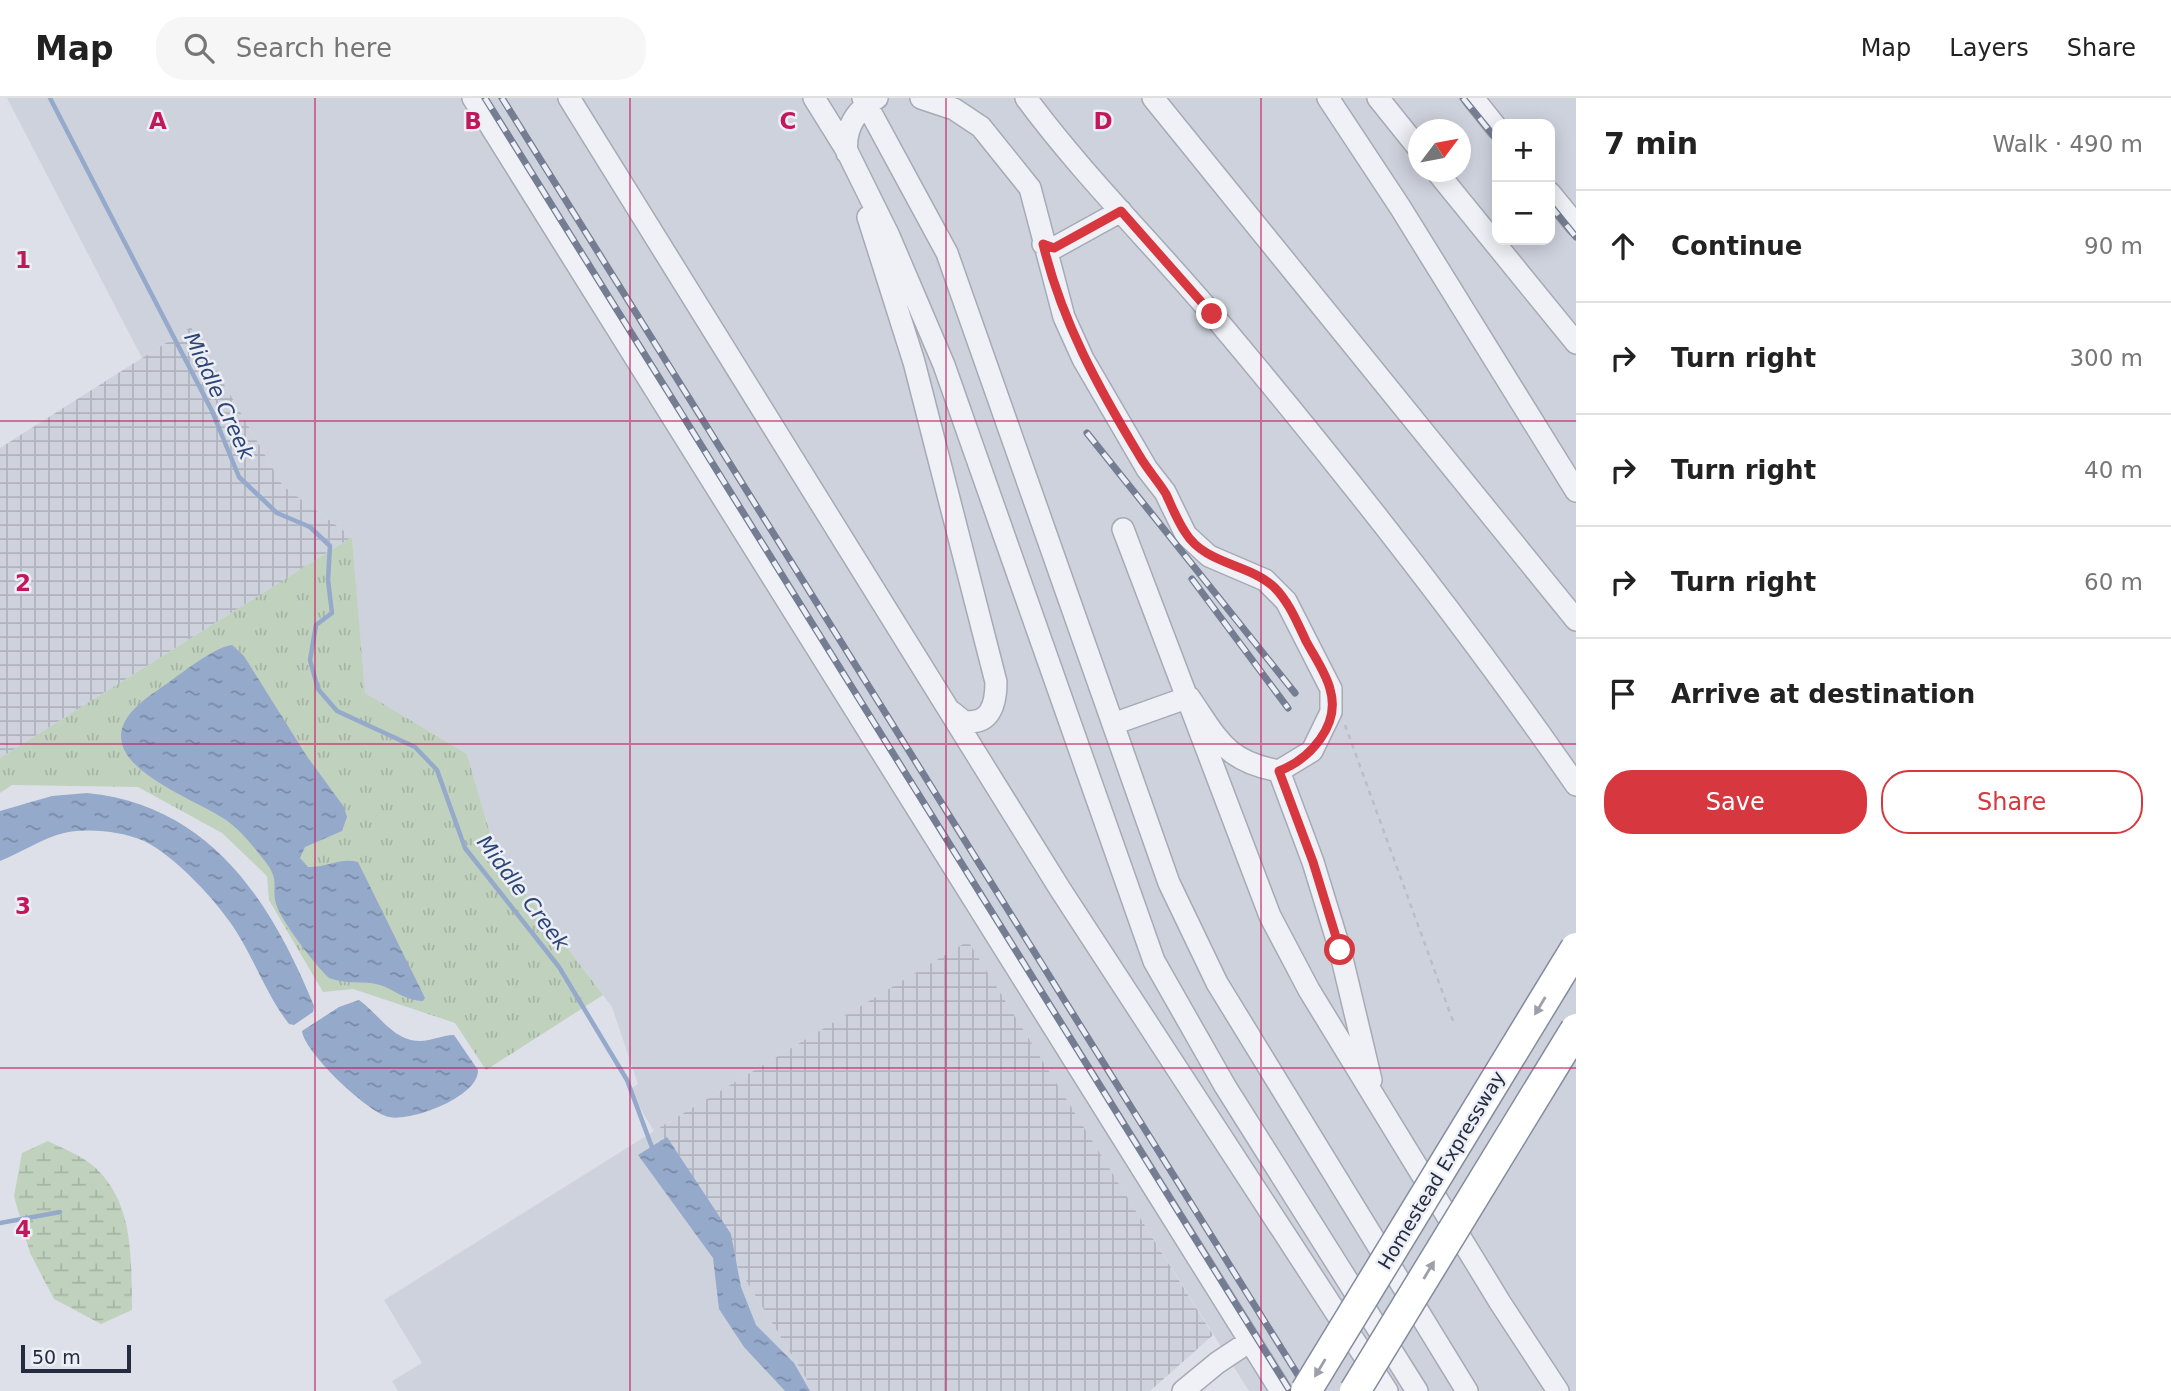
<!DOCTYPE html>
<html lang="en">
<head>
<meta charset="utf-8">
<style>
  :root { --surface:#fff; --page:#f6f6f6; --text:#222; --muted:#767676; --line:#e0e0e0; --accent:#d7373e }
  body { margin:0; font-family:"DejaVu Sans",sans-serif; background:var(--page); color:var(--text) }
  .controls { position:absolute; right:21px; top:21px; display:grid; overflow:hidden; border-radius:14px; box-shadow:0 4px 18px #0003 }
  .controls button { width:63px; height:63px; display:grid; place-items:center; padding:0; border:0; border-bottom:2px solid var(--line); background:var(--surface); color:var(--text); font:35px sans-serif }
  .compass { position:absolute; left:1408px; top:21px; width:63px; height:63px; border-radius:50%; background:var(--surface); box-shadow:0 4px 18px #0003; rotate:58deg }
  .scale { position:absolute; left:21px; bottom:18px; width:110px; box-sizing:border-box; padding-left:7px; border:4px solid #252c3f; border-top:0; font-size:19px; line-height:24px; white-space:nowrap; color:#252c3f; -webkit-text-stroke:5px #eceff5; paint-order:stroke }
  .stop { position:absolute; width:21px; height:21px; margin:-16px; border:5px solid #d7373e; border-radius:50%; background:#fff }
  .stop.end { background:#d7373e; border-color:#fff; box-shadow:0 2px 7px #0008 }
  .list { margin:0; padding:0; list-style:none }
  h2 { display:flex; justify-content:space-between; align-items:center; height:91px; margin:0; padding:0 28px; font-size:30px }
  h2 small { font-size:23px; font-weight:400; color:var(--muted) }
  .list li { display:grid; grid-template-columns:46px 1fr auto; gap:21px; align-items:center; box-sizing:border-box; height:112px; padding:0 28px; border-top:2px solid var(--line) }
  .list b { display:block; font-size:26px; white-space:nowrap }
  .list em { font-size:23px; font-style:normal; color:var(--muted) }
  .actions { display:flex; gap:14px; padding:21px 28px }
  .actions a { flex:1; padding:16px 0; border:2px solid var(--accent); border-radius:28px; text-align:center; font-size:24px; color:var(--accent) }
  .actions .main { background:var(--accent); color:#fff }
  .icon { flex:none; width:38px; height:38px; fill:none; stroke:currentColor; stroke-width:2; stroke-linecap:round; stroke-linejoin:round }
  .map { position:relative; flex:none; width:1576px; height:1293px; overflow:hidden }
  header { display:flex; align-items:center; gap:42px; box-sizing:border-box; height:98px; padding:0 35px; background:var(--surface); border-bottom:2px solid var(--line) }
  header strong { font-size:33px }
  nav { display:flex; gap:38px; margin-inline-start:auto; font-size:24px }
  .search { width:490px; height:63px; background:var(--page); display:flex; align-items:center; gap:18px; box-sizing:border-box; padding:0 24px; border-radius:28px; color:var(--muted); font-size:26px }
  main { display:flex }
  aside { flex:1; background:var(--surface) }
  .map>svg:first-child { display:block }
  .built { fill:#ced2dd; fill-rule:evenodd }
  .industrial { fill:url(#industrial-grid) }
  .wetland { fill:url(#wetland-marsh) }
  .park { fill:url(#park-tufts) }
  .water { fill:url(#water-ripples) }
  .lines { fill:none; stroke-linecap:round; stroke-linejoin:round }
  .stream { stroke:#95a9cb; stroke-width:4.5 }
  .minor-casing { stroke:#a6aab5; stroke-width:24 }
  .path { stroke:#babec6; stroke-width:2.5; stroke-dasharray:5 5; stroke-linecap:butt }
  .minor { stroke:#eff1f6; stroke-width:21 }
  .rail-casing { stroke:#757d92; stroke-width:7 }
  .rail { stroke:#eceff5; stroke-width:4.5; stroke-dasharray:13; stroke-linecap:butt }
  .highway-bridge-casing { stroke:#838b9f; stroke-width:33; stroke-linecap:butt }
  .highway-bridge { stroke:#fff; stroke-width:30 }
  .oneway { fill:#9da0a9 }
  .route { stroke:#d7373e; stroke-width:9 }
  .grid { fill:none; stroke:#c2185b; stroke-width:2; stroke-opacity:0.55 }
  .labels { text-anchor:middle; stroke-width:5; stroke-linejoin:round; paint-order:stroke }
  .street-label { font-size:19px; fill:#252c3f; stroke:#eceff5 }
  .water-label { font-size:21px; font-style:italic; fill:#2d4576; stroke:#eceff5 }
  .grid-label { font-size:23px; text-anchor:middle; font-weight:bold; fill:#c2185b; stroke:#eceff5; stroke-width:5; stroke-linejoin:round; paint-order:stroke }
</style>
</head>
<body>
<header>
<strong>Map</strong>
<div class="search"><svg class="icon" aria-label="search" viewBox="0 0 24 24"><circle cx="10" cy="10" r="6"/><path d="M15 15l6 6"/></svg>Search here</div>
<nav><a>Map</a><a>Layers</a><a>Share</a></nav>
</header>
<main>
<div class="map">
<svg width="1576" height="1293" viewBox="0 0 1576 1293">
  <defs>
    <pattern id="industrial-grid" width="8" height="8" patternUnits="userSpaceOnUse" patternTransform="scale(1.75)"><rect width="8" height="8" fill="#ced2dd"/><path d="M0 4h8M4 0v8" fill="none" stroke="#b1b4bf"/></pattern>
    <pattern id="wetland-marsh" width="20" height="14" patternUnits="userSpaceOnUse" patternTransform="scale(1.75)"><rect width="20" height="14" fill="#c0d2bd"/><path d="M1 5h8M5 5V1M11 12h8M15 12V8" fill="none" stroke="#a5b4a4"/></pattern>
    <pattern id="park-tufts" width="24" height="20" patternUnits="userSpaceOnUse" patternTransform="scale(1.75)"><rect width="24" height="20" fill="#c0d2bd"/><path d="M3 7l-1-3M5 7V3M7 7l1-3M15 17l-1-3M17 17v-4M19 17l1-3" fill="none" stroke="#a5b4a4"/></pattern>
    <pattern id="water-ripples" width="26" height="14" patternUnits="userSpaceOnUse" patternTransform="scale(1.75)"><rect width="26" height="14" fill="#95a9cb"/><path d="M2 4q2-2 4 0t4 0M15 11q2-2 4 0t4 0" fill="none" stroke="#798aa6"/></pattern>
  </defs>
  <rect width="100%" height="100%" fill="#dde0e8"/>
  <!-- built -->
  <path class="built" d="M7 0H1576V1293H1249L967 844 654 1033 814 1293H398L392 1283 422 1265 384 1202 654 1033 629 992 638 986 612 909 496 756 467 656 364 595 352 439 283 388 191 229 142 260ZM1497 26H1550V142H1497ZM1419 32H1461V74H1419Z"/>
  <!-- industrial -->
  <path class="industrial" d="M191 229 283 388 352 439 0 660V350Z
    M968 843 1213 1237 1150 1293H814L654 1033Z"/>
  <!-- wetland -->
  <path class="wetland" d="M48 1043C62 1050 79 1057 91 1066 135 1102 131 1161 132 1212L101 1226 54 1201 30 1155 14 1098 22 1055Z"/>
  <!-- park -->
  <path class="park" d="M352 439 365 595 467 656 496 756 603 897 486 972 455 925 353 891 323 894 269 802 267 778 222 735 138 689 12 687 0 695V660Z"/>
  <!-- water -->
  <path class="water" d="M232 547 244 558 306 657 344 709 347 719 342 733 305 749 300 760 308 769C325 770 341 759 358 764L425 900 423 903C406 903 395 892 380 887 363 882 346 887 329 880 316 868 281 823 276 806 271 787 281 783 264 762 252 747 240 731 223 720 180 693 64 655 155 594 173 582 213 549 232 547Z
    M87 695C210 707 271 803 314 908L313 914 294 927 289 926C267 898 255 863 236 833 218 804 174 757 144 743 120 733 89 730 64 735 43 740 20 755 0 763V713L52 698Z
    M359 902C379 916 393 943 420 943 432 943 442 937 454 937L478 972C479 999 411 1024 389 1019 368 1015 304 954 302 933L339 909Z
    M667 1039 731 1136 741 1189 756 1227 794 1265 810 1293H785L744 1249 719 1211 713 1160 638 1057Z"/>
  <g class="lines">
    <!-- stream -->
    <path class="stream" d="M50 0 212 313 239 379 277 415 310 429 330 448 328 482 332 515 316 527 310 562 318 591 337 613 415 649 437 672 465 750 559 869 627 982 653 1052
      M0 1125 60 1114"/>
    <defs>
      <path id="minor" d="M473 0 1281 1293
        M569 0 1060 791 1387 1293
        M814 0 847 53 889 138 944 267 1154 863 1225 988 1417 1293
        M863 0 947 155 1169 785 1217 885 1467 1293
        M921 0 954 11 981 29 1030 90 1064 219 1083 261 1147 371 1165 394 1186 437 1209 458 1265 482 1286 503 1331 591V614L1312 653 1279 673C1225 663 1218 641 1189 599
        M1026 0C1083 77 1151 144 1213 217 1341 369 1463 524 1576 687
        M1153 0 1576 522
        M1328 0 1400 109 1576 393
        M1378 0 1419 51
        M1473 0 1497 30
        M847 55C844 30 856 12 877 0
        M1437 74 1576 245
        M1550 95 1576 127
        M868 119 914 264 996 584C996 607 990 628 963 623L952 614
        M1043 146 1054 150 1121 113
        M1123 431 1270 818 1309 892 1501 1206 1558 1293
        M1113 626 1189 599
        M1279 673 1313 764 1340 852 1371 982
        M1183 1293 1217 1265 1250 1243"/>
    </defs>
    <!-- minor casing -->
    <use href="#minor" class="minor-casing"/>
    <!-- path -->
    <path class="path" d="M1345 627 1453 923"/>
    <!-- minor -->
    <use href="#minor" class="minor"/>
    <defs>
      <path id="rail" d="M485 0 1290 1293
        M502 0 1308 1293
        M1463 0 1497 42
        M1550 107 1576 139
        M1087 335 1295 595
        M1192 481 1288 610"/>
    </defs>
    <!-- rail casing -->
    <use href="#rail" class="rail-casing"/>
    <!-- rail -->
    <use href="#rail" class="rail"/>
    <defs>
      <path id="highway-bridge" d="M1306 1293 1576 850
        M1355 1293 1576 931"/>
    </defs>
    <!-- highway-bridge casing -->
    <use href="#highway-bridge" class="highway-bridge-casing"/>
    <!-- highway-bridge -->
    <use href="#highway-bridge" class="highway-bridge"/>
  </g>
  <!-- one-way arrows -->
  <defs><path id="oneway-solid" d="M-6-.8H1V-3.2L6.5 0L1 3.2V.8H-6Z" transform="scale(1.75)"/></defs>
  <g class="oneway">
    <use href="#oneway-solid" transform="translate(1540 908) rotate(121)"/>
    <use href="#oneway-solid" transform="translate(1429 1172) rotate(-59)"/>
    <use href="#oneway-solid" transform="translate(1320 1270) rotate(121)"/>
  </g>
  <g class="lines">
    <!-- route -->
    <path class="route" d="M1212 216 1121 113 1054 150 1043 146C1062 224 1098 289 1139 357 1147 371 1158 383 1166 396 1172 409 1177 422 1185 434 1205 467 1248 465 1274 489 1289 504 1297 524 1306 543 1314 558 1326 575 1330 591 1341 627 1310 661 1279 673L1313 764 1340 852"/>
  </g>
  <!-- grid -->
  <path class="grid" d="M315 0V1293M630 0V1293M946 0V1293M1261 0V1293M0 323H1576M0 646H1576M0 970H1576"/>
  <g class="labels">
    <!-- street labels -->
    <g class="street-label">
      <text transform="translate(1441 1072) rotate(-59)" y="7">Homestead Expressway</text>
    </g>
    <!-- water labels -->
    <g class="water-label">
      <text transform="translate(219 298) rotate(65)" y="7">Middle Creek</text>
      <text transform="translate(523 795) rotate(53)" y="7">Middle Creek</text>
    </g>
  </g>
  <g class="grid-label">
    <text x="158" y="31">A</text>
    <text x="473" y="31">B</text>
    <text x="788" y="31">C</text>
    <text x="1103" y="31">D</text>
    <text x="23" y="170">1</text>
    <text x="23" y="493">2</text>
    <text x="23" y="816">3</text>
    <text x="23" y="1139">4</text>
  </g>
</svg>
<div class="controls">
<button>+</button>
<button>−</button>
</div>
<svg class="compass" viewBox="-18 -18 36 36"><path d="M0-13l5 13h-10z" fill="#e53935"/><path d="M0 13l5-13h-10z" fill="#767676"/></svg>
<div class="scale">50 m</div>
<div class="stop" style="left:1340px;top:852px"></div>
<div class="stop end" style="left:1212px;top:216px"></div>
</div>
<aside>
<h2>7 min<small>Walk · 490 m</small></h2>
<ul class="list">
<li><svg class="icon" aria-label="ahead" viewBox="0 0 24 24"><path d="M12 20V5M6 11l6-6 6 6"/></svg><div><b>Continue</b></div><em>90 m</em></li>
<li><svg class="icon" aria-label="right" viewBox="0 0 24 24"><path d="M7 20v-9h11M14 6l5 5-5 5"/></svg><div><b>Turn right</b></div><em>300 m</em></li>
<li><svg class="icon" aria-label="right" viewBox="0 0 24 24"><path d="M7 20v-9h11M14 6l5 5-5 5"/></svg><div><b>Turn right</b></div><em>40 m</em></li>
<li><svg class="icon" aria-label="right" viewBox="0 0 24 24"><path d="M7 20v-9h11M14 6l5 5-5 5"/></svg><div><b>Turn right</b></div><em>60 m</em></li>
<li><svg class="icon" aria-label="arrive" viewBox="0 0 24 24"><path d="M6 21V4h12l-3 4 3 4H6"/></svg><div><b>Arrive at destination</b></div></li>
</ul>
<div class="actions"><a class="main">Save</a><a>Share</a></div>
</aside>
</main>
</body>
</html>
